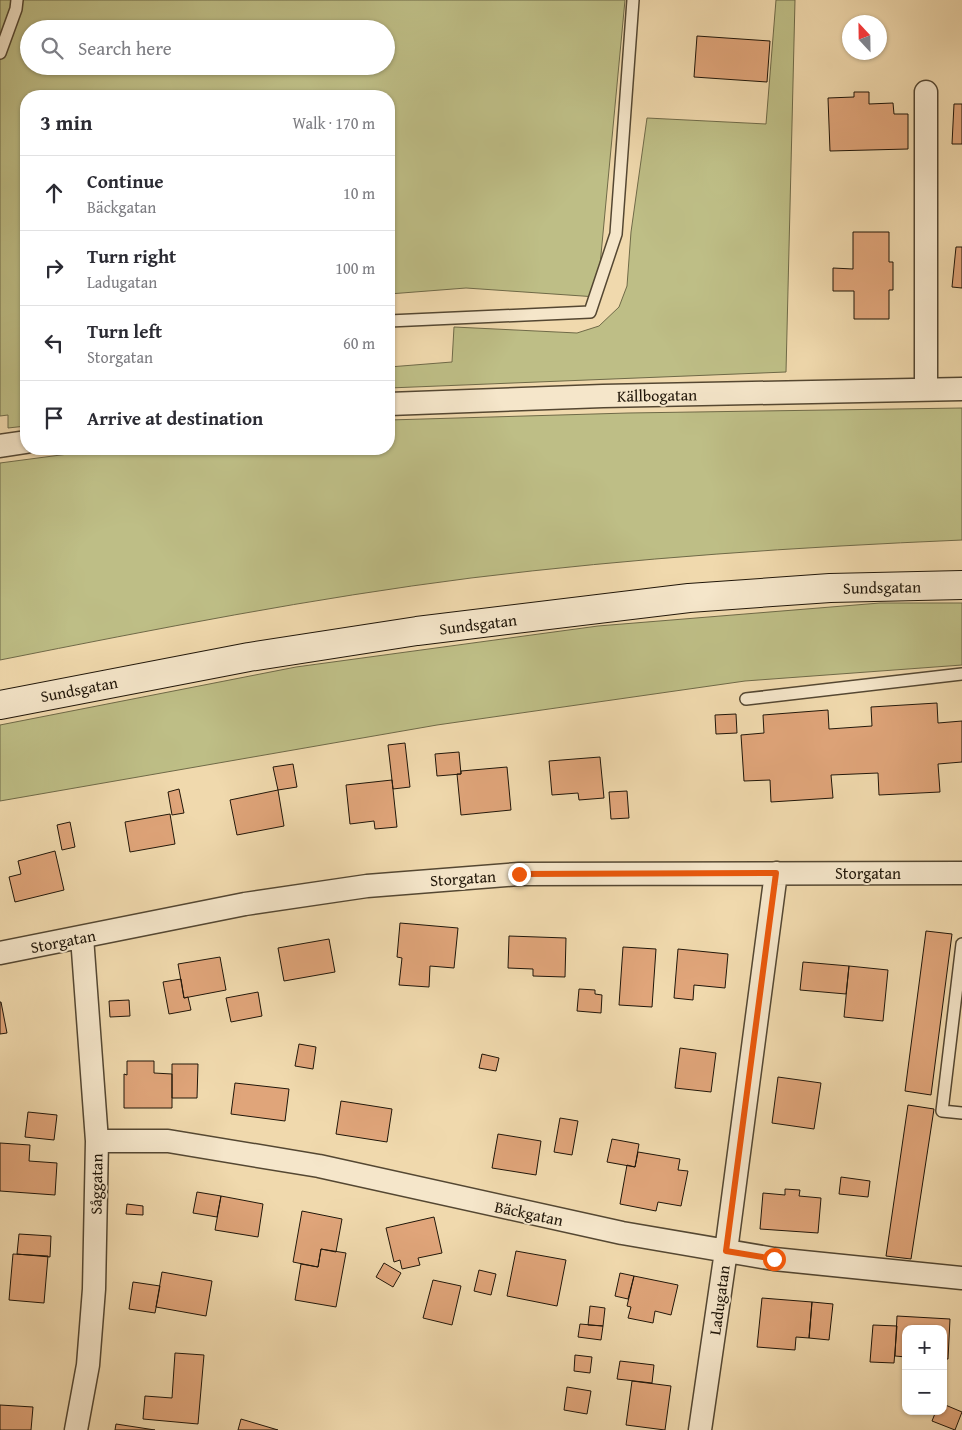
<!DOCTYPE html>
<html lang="en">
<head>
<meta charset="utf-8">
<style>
  :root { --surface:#fff; --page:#f7f7f7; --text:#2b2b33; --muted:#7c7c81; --line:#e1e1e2 }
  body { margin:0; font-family:"Gentium Book Plus",serif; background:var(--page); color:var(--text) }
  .controls { position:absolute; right:15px; bottom:15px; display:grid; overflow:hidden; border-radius:10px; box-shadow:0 1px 4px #0004 }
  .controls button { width:45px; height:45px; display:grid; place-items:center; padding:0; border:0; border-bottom:1px solid var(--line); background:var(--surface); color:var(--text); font:25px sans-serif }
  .compass { position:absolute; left:842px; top:15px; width:45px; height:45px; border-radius:50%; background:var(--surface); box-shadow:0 1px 4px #0004; rotate:338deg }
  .stop { position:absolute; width:15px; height:15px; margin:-11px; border:4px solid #ea580c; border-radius:50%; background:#fff }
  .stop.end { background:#ea580c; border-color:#fff; box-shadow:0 1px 5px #0008 }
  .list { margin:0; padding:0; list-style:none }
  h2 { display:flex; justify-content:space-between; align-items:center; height:65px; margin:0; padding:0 20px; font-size:21px }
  h2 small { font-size:16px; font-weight:400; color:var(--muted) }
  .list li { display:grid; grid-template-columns:32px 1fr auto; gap:15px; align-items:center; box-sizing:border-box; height:75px; padding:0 20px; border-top:1px solid var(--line) }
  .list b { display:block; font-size:19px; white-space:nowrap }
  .list p { margin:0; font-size:16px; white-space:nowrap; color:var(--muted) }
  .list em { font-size:16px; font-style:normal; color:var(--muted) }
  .icon { flex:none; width:28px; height:28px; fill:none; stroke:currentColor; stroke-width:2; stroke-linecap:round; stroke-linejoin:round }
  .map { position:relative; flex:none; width:962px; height:1430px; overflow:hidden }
  .search { position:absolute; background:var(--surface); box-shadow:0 1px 4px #0004; left:20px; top:20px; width:375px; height:55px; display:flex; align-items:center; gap:12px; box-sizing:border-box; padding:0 18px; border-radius:28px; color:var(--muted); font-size:19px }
  .panel { position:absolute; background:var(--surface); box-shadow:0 1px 4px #0004; left:20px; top:90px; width:375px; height:365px; border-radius:20px }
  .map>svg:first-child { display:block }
  .green { fill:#bebe86; stroke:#6f6a48; fill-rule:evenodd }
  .building { fill:#e0a57a; stroke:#201609 }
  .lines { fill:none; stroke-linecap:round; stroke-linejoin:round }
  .lane-casing { stroke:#544732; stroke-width:14 }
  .street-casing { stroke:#544732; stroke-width:25 }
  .secondary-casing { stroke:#201609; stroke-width:30 }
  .lane { stroke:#f5e6ca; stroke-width:11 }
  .street { stroke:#f5e6ca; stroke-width:22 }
  .secondary { stroke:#f5e6ca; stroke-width:28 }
  .route { stroke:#ea580c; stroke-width:6 }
  .labels { text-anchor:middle; stroke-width:4; stroke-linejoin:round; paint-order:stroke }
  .street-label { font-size:16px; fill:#201609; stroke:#f5e6ca }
</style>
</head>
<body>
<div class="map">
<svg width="962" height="1430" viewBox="0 0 962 1430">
  <rect width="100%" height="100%" fill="#f0d9ad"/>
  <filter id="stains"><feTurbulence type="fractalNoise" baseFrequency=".004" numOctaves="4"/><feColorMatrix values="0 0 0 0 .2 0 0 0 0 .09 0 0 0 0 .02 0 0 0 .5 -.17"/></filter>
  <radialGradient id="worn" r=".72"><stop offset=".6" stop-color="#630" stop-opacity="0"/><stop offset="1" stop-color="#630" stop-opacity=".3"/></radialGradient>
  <!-- green -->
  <path class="green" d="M0 0H625L597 297 466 288 389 294V96H26V426L8 428V415L0 416ZM29 29H386V66H29Z
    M776 0H795L786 372 389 388V367L452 362 454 327 577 333 599 326 619 307 627 286 631 232 647 118 766 124Z
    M962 408V540C798 547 634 558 471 578 313 598 156 629 0 660V463L106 449H389V420L628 413Z
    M880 603H962V665L745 681 437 725 0 801V725L296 667 598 626Z"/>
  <!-- building -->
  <path class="building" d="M697 36 770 41 767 82 694 77Z
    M854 92H869V104L893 103 894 114H908V149L830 151 828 98 854 97Z
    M954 104H962V144H952Z
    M853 232H889V262H893V290H889V319H854V291H833V268L853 269Z
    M956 247H962V288L952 287Z
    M937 703 938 723 962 721V762L938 764 940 792 879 795 878 773 831 775 833 798 771 802 770 780 744 781 741 735 764 733 763 715 828 710 829 729 872 726 871 707Z
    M736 714 737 733 716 734 715 715Z
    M405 743 410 787 393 789 388 745Z
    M459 752 461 774 437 776 435 754Z
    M600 757 604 798 579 800 578 793 552 795 549 761Z
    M293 764 297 787 278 790 273 767Z
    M507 767 511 810 461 815 457 774H461V771Z
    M392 780 397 827 375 829 374 821 350 824 346 785Z
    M179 789 184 813 172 815 168 792Z
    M278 790 284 826 237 835 230 800Z
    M627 791 629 818 611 819 609 792Z
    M170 814 175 844 130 852 125 822Z
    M70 822 75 847 62 850 57 825Z
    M55 851 64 890 15 902 9 877 21 874 18 861Z
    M400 923 458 928 454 968 430 966 429 987 399 985 402 958 397 957Z
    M926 931 952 934 931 1095 905 1091Z
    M509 936 566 938 565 977 533 976V969L508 968Z
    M329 939 335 972 284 981 278 948Z
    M623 947 656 949 652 1007 619 1005Z
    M678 949 728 954 725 988 694 985 693 1000 674 998Z
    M220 957 226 990 184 998 178 964Z
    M803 962 849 966 846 994 800 990Z
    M849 966 888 970 883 1021 844 1017Z
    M181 979 184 998 188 997 191 1010 169 1014 163 982Z
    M579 989 595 990V994L602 995 601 1013 577 1011Z
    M258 992 262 1016 231 1022 226 998Z
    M129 1000 130 1016 110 1017 109 1001Z
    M0 1002H1L7 1033 0 1034Z
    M299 1044 316 1047 313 1069 295 1066Z
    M680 1048 716 1053 711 1092 675 1088Z
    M482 1054 499 1058 496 1071 479 1068Z
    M127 1061H154V1073L172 1074V1108H124V1074L127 1075Z
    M172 1064H198L197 1098H172Z
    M778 1077 821 1083 814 1129 772 1123Z
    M235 1083 289 1089 285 1121 231 1114Z
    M341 1101 392 1109 387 1142 336 1134Z
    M908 1105 934 1109 911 1259 886 1256Z
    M28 1112 57 1115 54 1140 25 1137Z
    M560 1118 578 1121 572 1155 554 1152Z
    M498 1134 541 1141 536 1175 492 1168Z
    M612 1139 639 1144 635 1167 607 1162Z
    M0 1143 30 1145 29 1161 57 1163 55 1195 0 1191Z
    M638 1152 680 1159 678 1170 688 1171 681 1206 658 1202 656 1211 620 1204 627 1165 635 1167Z
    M841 1177 870 1181 868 1197 839 1194Z
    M785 1189 800 1190 799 1196 821 1198 818 1233 760 1229 763 1193 785 1195Z
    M197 1192 221 1196 217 1217 193 1213Z
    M221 1196 263 1204 258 1237 215 1230Z
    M127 1204 143 1206V1215L126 1214Z
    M302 1211 342 1219 336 1252 321 1249 318 1267 293 1262Z
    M434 1217 442 1253 418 1258 420 1265 402 1269 400 1260 394 1262 386 1228Z
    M19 1234 51 1236 50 1257 17 1254Z
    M321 1249 346 1253 336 1307 295 1300 301 1264 318 1267Z
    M516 1251 566 1260 557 1306 507 1296Z
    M13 1254 48 1256 44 1303 9 1300Z
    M384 1263 401 1273 393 1287 376 1277Z
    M479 1270 496 1274 491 1295 474 1291Z
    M162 1272 212 1281 206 1316 156 1307Z
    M620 1273 634 1276 628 1299 615 1296Z
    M634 1276 678 1285 671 1315 655 1311 653 1323 628 1318 631 1307 627 1306Z
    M433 1280 461 1286 452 1325 423 1318Z
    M133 1282 160 1286 155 1313 129 1309Z
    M762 1298 812 1302 809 1338 796 1337 795 1350 757 1347Z
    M812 1302 833 1304 829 1340 809 1338Z
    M590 1306 605 1308 603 1326 588 1325Z
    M897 1316 950 1319 948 1359H943V1329H906V1357L895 1356Z
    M580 1324 603 1326 601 1340 578 1337Z
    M873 1325 897 1326 894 1363 870 1362Z
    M175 1353 204 1355 198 1424 143 1419 145 1396 172 1398Z
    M575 1355 592 1357 590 1373 574 1371Z
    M620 1361 654 1365 652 1383 617 1379Z
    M632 1381 671 1386 665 1430 626 1425Z
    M567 1387 591 1391 587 1414 564 1410Z
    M943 1404 962 1412 955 1430 932 1421 936 1411H943Z
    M0 1405 33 1407 31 1430H0Z
    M241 1419 278 1430H238Z
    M116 1424 155 1430H115Z"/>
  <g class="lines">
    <defs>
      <path id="lane" d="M0 53 16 9 17 0
        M389 321 590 312 616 234 633 0
        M746 699 962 674
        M962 944 942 1111 962 1113"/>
      <path id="street" d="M926 92V389
        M389 404 603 396 962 389
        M0 446 26 442
        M0 953 245 904 367 886 519 874 962 873
        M97 1141H168L319 1166 622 1233 774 1259 962 1278
        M76 1430 88 1365 94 1289 97 1141 82 937
        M700 1430 726 1251 776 873"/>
      <path id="secondary" d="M0 705 249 657 417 631 689 598 830 588 962 585"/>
    </defs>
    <!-- lane casing -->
    <use href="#lane" class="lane-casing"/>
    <!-- street casing -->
    <use href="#street" class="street-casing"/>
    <!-- secondary casing -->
    <use href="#secondary" class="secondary-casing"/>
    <!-- lane -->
    <use href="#lane" class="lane"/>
    <!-- street -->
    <use href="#street" class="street"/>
    <!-- secondary -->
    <use href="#secondary" class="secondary"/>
  </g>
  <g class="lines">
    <!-- route -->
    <path class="route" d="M519 874 776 873 726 1251 774 1259"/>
  </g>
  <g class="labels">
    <!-- street labels -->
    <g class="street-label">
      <text transform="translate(657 395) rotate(-1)" y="6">Källbogatan</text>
      <text transform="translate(882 587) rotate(-1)" y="6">Sundsgatan</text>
      <text transform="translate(478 624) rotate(-7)" y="6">Sundsgatan</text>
      <text transform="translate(79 689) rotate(-11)" y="6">Sundsgatan</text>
      <text x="868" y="879">Storgatan</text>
      <text transform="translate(463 878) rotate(-4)" y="6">Storgatan</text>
      <text transform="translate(63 941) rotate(-11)" y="6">Storgatan</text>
      <text transform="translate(96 1184) rotate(-89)" y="6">Såggatan</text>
      <text transform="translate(529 1213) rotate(12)" y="6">Bäckgatan</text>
      <text transform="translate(719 1300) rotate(-82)" y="6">Ladugatan</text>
    </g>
  </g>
  <rect width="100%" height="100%" filter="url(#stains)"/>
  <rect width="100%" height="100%" fill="url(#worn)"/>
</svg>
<div class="controls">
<button>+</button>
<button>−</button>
</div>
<svg class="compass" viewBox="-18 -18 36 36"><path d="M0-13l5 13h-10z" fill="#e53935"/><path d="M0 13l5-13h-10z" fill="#7c7c81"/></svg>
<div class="stop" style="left:774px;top:1259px"></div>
<div class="stop end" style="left:519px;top:874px"></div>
<div class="search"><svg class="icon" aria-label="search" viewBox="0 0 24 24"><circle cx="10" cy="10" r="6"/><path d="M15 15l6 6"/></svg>Search here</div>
<section class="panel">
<h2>3 min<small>Walk · 170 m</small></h2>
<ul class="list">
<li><svg class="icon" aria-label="ahead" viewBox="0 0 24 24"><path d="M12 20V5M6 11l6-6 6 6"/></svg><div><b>Continue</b><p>Bäckgatan</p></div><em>10 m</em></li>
<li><svg class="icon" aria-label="right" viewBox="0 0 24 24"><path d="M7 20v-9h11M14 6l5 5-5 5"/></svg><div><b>Turn right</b><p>Ladugatan</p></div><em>100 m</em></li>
<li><svg class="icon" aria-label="left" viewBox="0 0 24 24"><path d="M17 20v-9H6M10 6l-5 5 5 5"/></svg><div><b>Turn left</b><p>Storgatan</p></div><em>60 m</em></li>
<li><svg class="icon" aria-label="arrive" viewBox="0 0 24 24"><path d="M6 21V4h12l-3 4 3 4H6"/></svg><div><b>Arrive at destination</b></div></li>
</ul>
</section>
</div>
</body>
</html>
